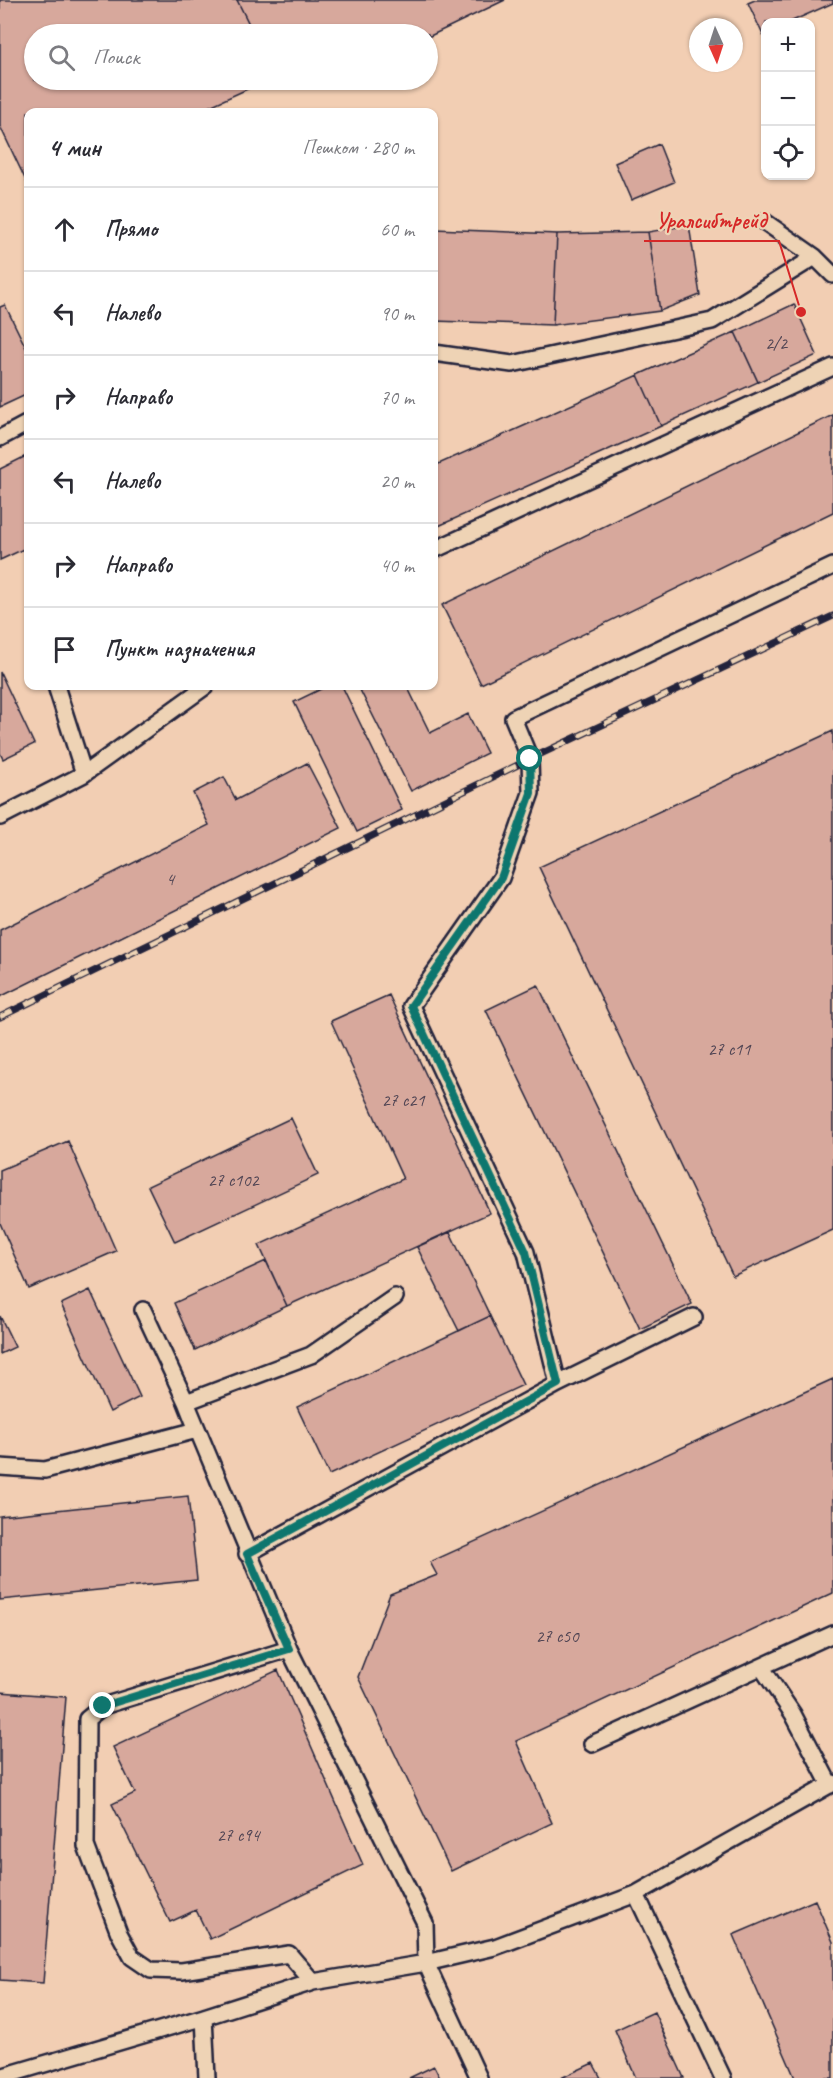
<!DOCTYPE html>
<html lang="ru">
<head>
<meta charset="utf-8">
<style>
  :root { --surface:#fff; --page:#f7f7f7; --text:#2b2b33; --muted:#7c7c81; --line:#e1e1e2 }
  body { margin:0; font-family:Caveat,sans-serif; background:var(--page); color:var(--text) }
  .controls { position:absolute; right:18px; top:18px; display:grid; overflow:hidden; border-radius:12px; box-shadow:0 2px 4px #0004 }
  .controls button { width:54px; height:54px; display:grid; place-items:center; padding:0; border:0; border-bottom:2px solid var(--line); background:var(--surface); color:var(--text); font:30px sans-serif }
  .compass { position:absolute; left:689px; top:18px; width:54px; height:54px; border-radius:50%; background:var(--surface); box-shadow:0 2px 4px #0004; rotate:177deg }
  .stop { position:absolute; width:18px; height:18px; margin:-14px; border:4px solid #0f766e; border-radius:50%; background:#fff }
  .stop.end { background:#0f766e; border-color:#fff; box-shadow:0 2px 6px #0008 }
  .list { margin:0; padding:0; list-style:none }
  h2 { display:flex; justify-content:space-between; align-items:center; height:78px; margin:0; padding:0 24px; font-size:26px }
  h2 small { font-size:20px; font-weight:400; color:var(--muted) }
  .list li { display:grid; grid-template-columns:39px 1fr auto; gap:18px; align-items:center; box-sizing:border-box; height:84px; padding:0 24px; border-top:2px solid var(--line) }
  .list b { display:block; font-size:22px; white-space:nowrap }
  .list em { font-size:20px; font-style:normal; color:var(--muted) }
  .icon { flex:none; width:33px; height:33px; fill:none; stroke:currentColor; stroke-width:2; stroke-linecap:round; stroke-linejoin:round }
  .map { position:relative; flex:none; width:833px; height:2078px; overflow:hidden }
  .search { position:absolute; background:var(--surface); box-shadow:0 2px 4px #0004; left:24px; top:24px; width:414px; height:66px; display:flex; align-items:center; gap:15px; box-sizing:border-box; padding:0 21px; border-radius:33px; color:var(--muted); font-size:22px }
  .panel { position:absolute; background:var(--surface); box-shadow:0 2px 4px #0004; left:24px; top:108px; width:414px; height:582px; border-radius:12px }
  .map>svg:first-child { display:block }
  .building { fill:#d7a89c; stroke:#22223b; stroke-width:1.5 }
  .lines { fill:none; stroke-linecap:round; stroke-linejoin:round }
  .lane-casing { stroke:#22223b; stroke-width:20 }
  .lane { stroke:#eed3b5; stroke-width:15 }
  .rail-casing { stroke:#22223b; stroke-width:7 }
  .rail { stroke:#eed3b5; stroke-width:4.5; stroke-dasharray:14; stroke-linecap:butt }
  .route { stroke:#0f766e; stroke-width:8 }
  .labels { text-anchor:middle; stroke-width:4.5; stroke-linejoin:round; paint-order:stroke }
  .number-label { font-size:18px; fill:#4f4453 }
  .leader { fill:none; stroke:#d62828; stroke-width:2 }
  .callout-dot { fill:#d62828; stroke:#eed3b5; stroke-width:2 }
  .callout-label { font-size:22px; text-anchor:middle; font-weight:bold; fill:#d62828; stroke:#eed3b5; stroke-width:4.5; stroke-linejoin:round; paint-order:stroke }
</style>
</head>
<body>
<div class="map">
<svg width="833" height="2078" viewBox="0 0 833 2078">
  <rect width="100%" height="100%" fill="#f2ceb3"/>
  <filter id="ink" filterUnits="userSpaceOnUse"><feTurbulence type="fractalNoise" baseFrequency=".0167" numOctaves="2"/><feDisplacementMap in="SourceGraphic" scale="12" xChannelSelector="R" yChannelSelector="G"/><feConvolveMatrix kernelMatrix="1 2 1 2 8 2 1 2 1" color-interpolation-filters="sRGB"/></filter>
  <g filter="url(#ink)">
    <!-- building -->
    <path class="building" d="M0 0H237L254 34H34V80H267L197 112H28V185L0 126Z
      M237 0H505L428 37V34H299L298 32 293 34H254Z
      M755 0H833V3L790 22H766L763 35 748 3Z
      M659 144 674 182 631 200 615 163Z
      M689 225 700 295 660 311 648 232Z
      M434 229 557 234 553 325 434 321Z
      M648 232 660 311 553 325 557 234Z
      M794 304 817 355 758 382 735 332Z
      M5 305 28 352V394L0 407V307Z
      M735 332 758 382 661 426 638 375Z
      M638 375 661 426 434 528V466Z
      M833 415V512L481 684 442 605Z
      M28 455V547L0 560V469Z
      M0 672 34 744 3 759 0 753Z
      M327 686H342L402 810 357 832 294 702Z
      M358 686H407L430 733 468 714 487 753 411 791Z
      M833 731V1230L733 1276 539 867Z
      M307 763 341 828 0 997V930L209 825 193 793 224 777 236 800Z
      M538 985 692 1304 640 1329 486 1010Z
      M389 995 490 1213 287 1306 259 1245 403 1179 331 1021Z
      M291 1118 318 1175 175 1242 148 1186Z
      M68 1141 116 1251 29 1289 0 1223V1170Z
      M450 1232 490 1316 459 1331 417 1247Z
      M266 1261 287 1306 195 1350 174 1303Z
      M90 1290 140 1397 110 1412 61 1304Z
      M0 1316 15 1347 0 1354Z
      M490 1316 523 1385 329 1475 297 1407Z
      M833 1379V1593L516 1741 552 1823 451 1871 358 1677 390 1594 437 1575 430 1562Z
      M188 1496 197 1580 0 1600V1516Z
      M278 1670 363 1865 210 1939 196 1910 170 1922 112 1804 135 1793 113 1747Z
      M0 1692 66 1697 43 1983 0 1980Z
      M815 1900 833 1942V2078H795L733 1935Z
      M654 2012 684 2078H636L615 2030Z
      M593 2063 601 2078H561Z
      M434 2066 440 2078H409Z"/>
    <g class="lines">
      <defs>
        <path id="lane" d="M765 222 815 257 833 275
          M434 353 512 364 712 321 815 257
          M0 438 28 423
          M434 550 833 367
          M56 686 84 774
          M0 817 84 774 206 686
          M143 1310 186 1402 289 1649 425 1923 426 1963 495 1947 636 1894 833 1783
          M558 1384 526 1252 411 1006 501 878 531 793 530 759 513 718 833 566
          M0 1467 45 1470 197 1430 186 1402 311 1355 395 1297
          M247 1554 558 1384 694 1317
          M289 1649 103 1706 87 1719 86 1846 119 1933 132 1957 151 1970 182 1971 289 1954 313 1982
          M762 1668 793 1714 830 1785
          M592 1744 833 1634
          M636 1894 723 2078
          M0 2077 204 2017
          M207 2078 204 2017 313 1982 426 1963 479 2078"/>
      </defs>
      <!-- lane casing -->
      <use href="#lane" class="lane-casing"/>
      <!-- lane -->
      <use href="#lane" class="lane"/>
      <defs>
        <path id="rail" d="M0 1017 530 759 833 616"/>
      </defs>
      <!-- rail casing -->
      <use href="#rail" class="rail-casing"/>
      <!-- rail -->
      <use href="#rail" class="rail"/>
    </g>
  </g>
  <g class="lines" filter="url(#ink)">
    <!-- route -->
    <path class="route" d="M103 1706 289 1649 247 1554 558 1384 526 1252 411 1006 501 878 531 793 530 759"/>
  </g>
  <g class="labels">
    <!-- number labels -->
    <g class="number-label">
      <text x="776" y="349">2/2</text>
      <text x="170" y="885">4</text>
      <text x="729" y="1055">27 с11</text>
      <text x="403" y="1106">27 с21</text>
      <text x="233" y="1186">27 с102</text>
      <text x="557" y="1642">27 с50</text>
      <text x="238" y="1841">27 с94</text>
    </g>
  </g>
  <!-- callouts -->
  <path class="leader" d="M801 312L779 241H644"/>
  <circle class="callout-dot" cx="801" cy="312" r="6"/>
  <g class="callout-label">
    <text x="711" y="228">Уралcибтрейд</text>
  </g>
</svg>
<div class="controls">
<button>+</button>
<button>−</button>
<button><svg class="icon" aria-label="locate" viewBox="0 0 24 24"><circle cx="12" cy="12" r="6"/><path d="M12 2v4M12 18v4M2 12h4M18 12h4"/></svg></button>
</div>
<svg class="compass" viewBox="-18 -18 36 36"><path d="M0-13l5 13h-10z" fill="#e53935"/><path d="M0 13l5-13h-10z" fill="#7c7c81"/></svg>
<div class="stop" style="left:530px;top:759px"></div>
<div class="stop end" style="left:103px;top:1706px"></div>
<div class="search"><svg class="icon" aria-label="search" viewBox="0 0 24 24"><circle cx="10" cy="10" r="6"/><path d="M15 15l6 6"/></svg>Поиск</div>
<section class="panel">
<h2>4 мин<small>Пешком · 280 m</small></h2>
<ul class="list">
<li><svg class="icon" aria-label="ahead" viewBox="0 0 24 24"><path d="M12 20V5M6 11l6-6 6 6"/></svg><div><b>Прямо</b></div><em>60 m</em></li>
<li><svg class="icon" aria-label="left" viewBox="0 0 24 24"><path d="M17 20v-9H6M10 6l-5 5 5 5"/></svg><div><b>Налево</b></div><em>90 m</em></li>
<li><svg class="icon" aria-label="right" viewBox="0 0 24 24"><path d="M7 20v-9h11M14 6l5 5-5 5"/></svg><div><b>Направо</b></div><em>70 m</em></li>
<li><svg class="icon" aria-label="left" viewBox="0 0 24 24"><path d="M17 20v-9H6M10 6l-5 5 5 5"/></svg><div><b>Налево</b></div><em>20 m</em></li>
<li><svg class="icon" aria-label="right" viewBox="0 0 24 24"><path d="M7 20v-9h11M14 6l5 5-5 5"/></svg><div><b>Направо</b></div><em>40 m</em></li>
<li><svg class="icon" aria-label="arrive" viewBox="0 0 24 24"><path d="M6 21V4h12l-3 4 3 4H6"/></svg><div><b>Пункт назначения</b></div></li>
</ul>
</section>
</div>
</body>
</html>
